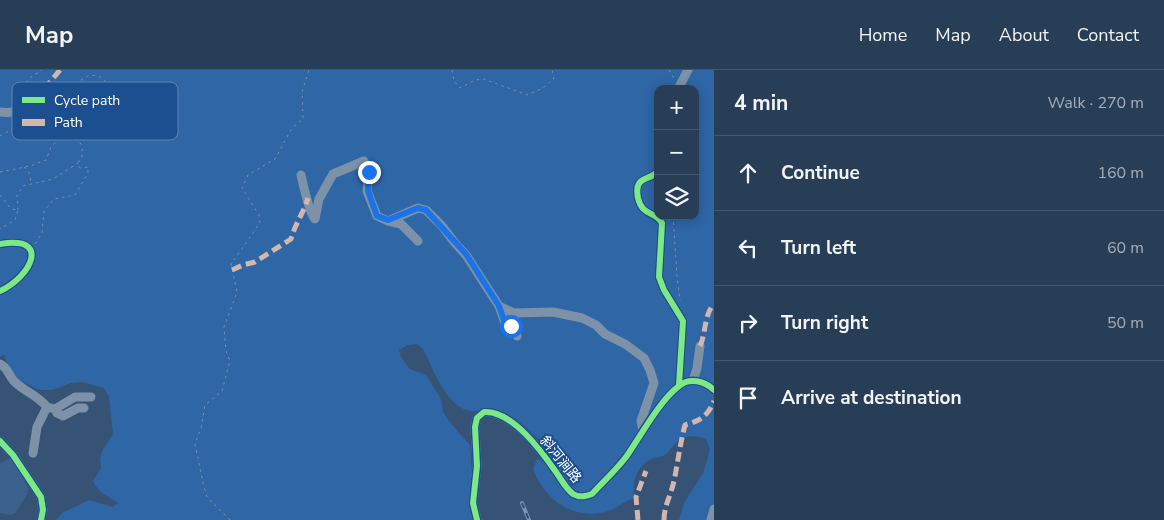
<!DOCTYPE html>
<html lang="en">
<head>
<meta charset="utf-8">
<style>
  :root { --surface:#283e57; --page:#30455d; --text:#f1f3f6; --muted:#a5aeba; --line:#44576d }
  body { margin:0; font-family:"Nunito Sans","Noto Sans SC",sans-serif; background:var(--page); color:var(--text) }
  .controls { position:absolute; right:15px; top:15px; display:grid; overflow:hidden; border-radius:10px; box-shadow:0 2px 12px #0003 }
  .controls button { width:45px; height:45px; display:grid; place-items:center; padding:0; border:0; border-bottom:1px solid var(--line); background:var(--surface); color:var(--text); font:25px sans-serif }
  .stop { position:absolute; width:15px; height:15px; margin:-11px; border:4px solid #1a73e8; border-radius:50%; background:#fff }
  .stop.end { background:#1a73e8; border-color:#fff; box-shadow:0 1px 5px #0008 }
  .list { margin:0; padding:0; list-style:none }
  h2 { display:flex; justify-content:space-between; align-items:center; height:65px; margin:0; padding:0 20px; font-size:21px }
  h2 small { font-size:16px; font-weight:400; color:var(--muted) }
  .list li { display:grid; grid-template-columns:32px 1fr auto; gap:15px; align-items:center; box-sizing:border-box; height:75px; padding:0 20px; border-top:1px solid var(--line) }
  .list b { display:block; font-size:19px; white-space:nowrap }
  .list em { font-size:16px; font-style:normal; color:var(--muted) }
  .icon { flex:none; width:28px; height:28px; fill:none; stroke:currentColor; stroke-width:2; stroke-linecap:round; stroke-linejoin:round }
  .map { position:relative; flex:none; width:714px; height:450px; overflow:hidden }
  header { display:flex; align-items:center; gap:30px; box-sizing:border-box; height:70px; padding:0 25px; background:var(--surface); border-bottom:1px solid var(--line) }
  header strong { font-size:24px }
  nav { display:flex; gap:28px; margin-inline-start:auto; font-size:18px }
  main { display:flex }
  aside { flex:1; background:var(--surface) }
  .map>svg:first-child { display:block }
  .green { fill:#2f66a5; fill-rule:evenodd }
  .water { fill:#3b618d }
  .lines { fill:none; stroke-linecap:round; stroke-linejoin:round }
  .path { stroke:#7d92a8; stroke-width:1; stroke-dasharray:2.5 4; stroke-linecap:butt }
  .minor { stroke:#7d92a8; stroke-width:9 }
  .rail-casing { stroke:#7e92a7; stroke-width:4 }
  .rail { stroke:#1b4f8f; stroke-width:2; stroke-dasharray:5.5; stroke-linecap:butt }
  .quiet { stroke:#d1b7ad; stroke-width:5; stroke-dasharray:10 5; stroke-linecap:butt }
  .cycleway-casing { stroke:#1b4f8f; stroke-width:9 }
  .cycleway { stroke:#7ce984; stroke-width:6 }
  .route { stroke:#1a73e8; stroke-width:6 }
  .labels { text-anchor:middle; stroke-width:4; stroke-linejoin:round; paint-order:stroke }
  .street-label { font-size:14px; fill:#fff; stroke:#1b4f8f }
  .key { fill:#1b4f8f; stroke:#5f84b1; stroke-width:1 }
  .key-label { font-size:14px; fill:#fff }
</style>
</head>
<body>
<header>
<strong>Map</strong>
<nav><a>Home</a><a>Map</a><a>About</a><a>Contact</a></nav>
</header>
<main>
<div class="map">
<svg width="714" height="450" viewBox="0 0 714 450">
  <rect width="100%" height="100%" fill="#365274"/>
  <!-- green -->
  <path class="green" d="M0 0H714V450H679L684 433 703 403 710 380 706 369C691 364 682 365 671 378 669 380 668 383 666 384 663 387 656 387 652 389 635 397 633 412 634 428 623 432 616 439 605 442 572 450 544 429 533 399L537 389 543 391 554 386C538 369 517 342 493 339 482 338 471 345 460 337 441 324 433 298 423 279L417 274 408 275 399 280 401 287 410 299 426 305 441 329 443 342 449 351 470 375 472 406 469 434 470 443 474 450H56L62 443 89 430 113 437 118 433C108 426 98 423 93 411L101 398 100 389 102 381 113 364 109 327 104 318 82 312 71 313 52 320H40L20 311 9 297 4 285 0 287ZM658 19H695V146H658Z"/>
  <!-- water -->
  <path class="water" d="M11 388 28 418 27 425 15 443 11 445 0 443V393Z"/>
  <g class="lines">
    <!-- path -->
    <path class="path" d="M452 0 454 11 460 18 475 10 484 9 527 25 543 18 554 9 552 0
      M669 0 675 10
      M27 26C24 7 29 9 42 0
      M30 41 35 44 37 43 49 25 55 21 74 14 90 5 99 6 108 14 99 21 106 31 98 38 83 37 73 45 83 58 77 64 75 69 81 74 83 84 78 93 80 98 88 97V103L75 125 54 129 44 141 42 163 35 174
      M34 43 39 34
      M0 66 16 57 22 48
      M24 97 30 104 31 113
      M0 102 30 96 46 90 51 77 77 49
      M0 125 11 139 18 140 15 150 0 159
      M18 140 17 125 23 116 53 109 78 93
      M673 146 677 206 680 231
      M230 450 207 427 203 413 195 374 201 358 205 335 222 321 230 291 226 281 224 257 237 222 231 194 260 153 259 145 242 118 248 105 275 89 292 58 303 49 302 22 309 0"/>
    <!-- minor -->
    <path class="minor" d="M678 19 688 0
      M0 42C22 45 29 34 44 19
      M658 100C653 112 633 103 638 128 642 146 655 141 662 153L659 207 664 220 683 251 679 315
      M301 105C303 114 310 145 315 149L319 129 333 104 364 91 369 103 367 121 377 146 388 151 418 138 426 140 442 156 455 173 466 185 499 236 514 243 553 242 582 248 596 255 605 264 625 274 644 288 650 300 654 313 641 351 643 360
      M388 151 401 154 418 171
      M0 174C52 165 31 207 0 221
      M499 236 505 253C511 256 516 259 517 266
      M0 294C8 297 9 307 15 312 25 322 36 324 47 337L37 357 33 383
      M693 311 697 298 700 276
      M47 337 55 339 57 343 63 346 78 338H84
      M55 339 75 327H91
      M0 371 13 385 41 427 43 440 41 450
      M477 450 473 433 477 396 475 357 477 348 484 342C512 340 542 382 556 402 561 409 566 419 573 424 580 428 586 426 592 424 603 412 616 400 626 387 640 367 660 330 679 316 689 307 705 311 714 320
      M711 450 714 439"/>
    <defs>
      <path id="rail" d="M522 433 529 450"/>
    </defs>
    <!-- rail casing -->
    <use href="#rail" class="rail-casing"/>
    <!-- rail -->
    <use href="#rail" class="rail"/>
    <!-- quiet -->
    <path class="quiet" d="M44 19 60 0
      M232 200 243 195 255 192 291 169C295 154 304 142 308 128
      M700 276C706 264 704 244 714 234
      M638 450 636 427 646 401
      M664 450C664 436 671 425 674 411 678 392 680 374 685 355 700 351 708 346 714 331"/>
    <defs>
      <path id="cycleway" d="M658 100C653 112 633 103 638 128 642 146 655 141 662 153L659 207 664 220 683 251 679 315
        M0 174C52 165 31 207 0 221
        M0 371 13 385 41 427 43 440 41 450
        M477 450 473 433 477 396 475 357 477 348 484 342C512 340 542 382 556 402 561 409 566 419 573 424 580 428 586 426 592 424 603 412 616 400 626 387 640 367 660 330 679 316 689 307 705 311 714 320"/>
    </defs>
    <!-- cycleway casing -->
    <use href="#cycleway" class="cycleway-casing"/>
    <!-- cycleway -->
    <use href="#cycleway" class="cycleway"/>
  </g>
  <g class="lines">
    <!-- route -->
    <path class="route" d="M369 102 368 121 377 146 388 150 418 138 426 140 466 184 499 236 505 253 511 256"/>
  </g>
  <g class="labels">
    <!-- street labels -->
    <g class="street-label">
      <text transform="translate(561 389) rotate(51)" y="5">斜河涧路</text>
    </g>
  </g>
  <!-- legend -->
  <rect x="12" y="12" width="166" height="58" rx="8" class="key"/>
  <rect x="22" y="27" width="23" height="6" fill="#7ce984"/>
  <rect x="22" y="49" width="23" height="7" fill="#d1b7ad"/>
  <g class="key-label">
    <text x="54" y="35">Cycle path</text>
    <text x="54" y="57">Path</text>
  </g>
</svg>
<div class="controls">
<button>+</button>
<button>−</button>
<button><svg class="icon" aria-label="layers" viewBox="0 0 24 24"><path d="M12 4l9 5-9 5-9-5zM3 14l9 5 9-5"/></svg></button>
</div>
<div class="stop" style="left:511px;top:256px"></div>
<div class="stop end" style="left:369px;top:102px"></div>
</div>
<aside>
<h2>4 min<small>Walk · 270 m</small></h2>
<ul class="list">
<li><svg class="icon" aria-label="ahead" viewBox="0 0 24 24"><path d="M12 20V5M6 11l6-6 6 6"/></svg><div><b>Continue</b></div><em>160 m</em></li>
<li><svg class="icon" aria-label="left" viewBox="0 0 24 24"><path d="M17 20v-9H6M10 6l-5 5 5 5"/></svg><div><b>Turn left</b></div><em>60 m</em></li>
<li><svg class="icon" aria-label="right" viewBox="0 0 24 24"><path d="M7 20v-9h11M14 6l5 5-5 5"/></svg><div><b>Turn right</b></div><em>50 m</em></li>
<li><svg class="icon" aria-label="arrive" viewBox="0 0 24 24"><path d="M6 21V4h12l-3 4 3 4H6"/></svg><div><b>Arrive at destination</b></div></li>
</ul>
</aside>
</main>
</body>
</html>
